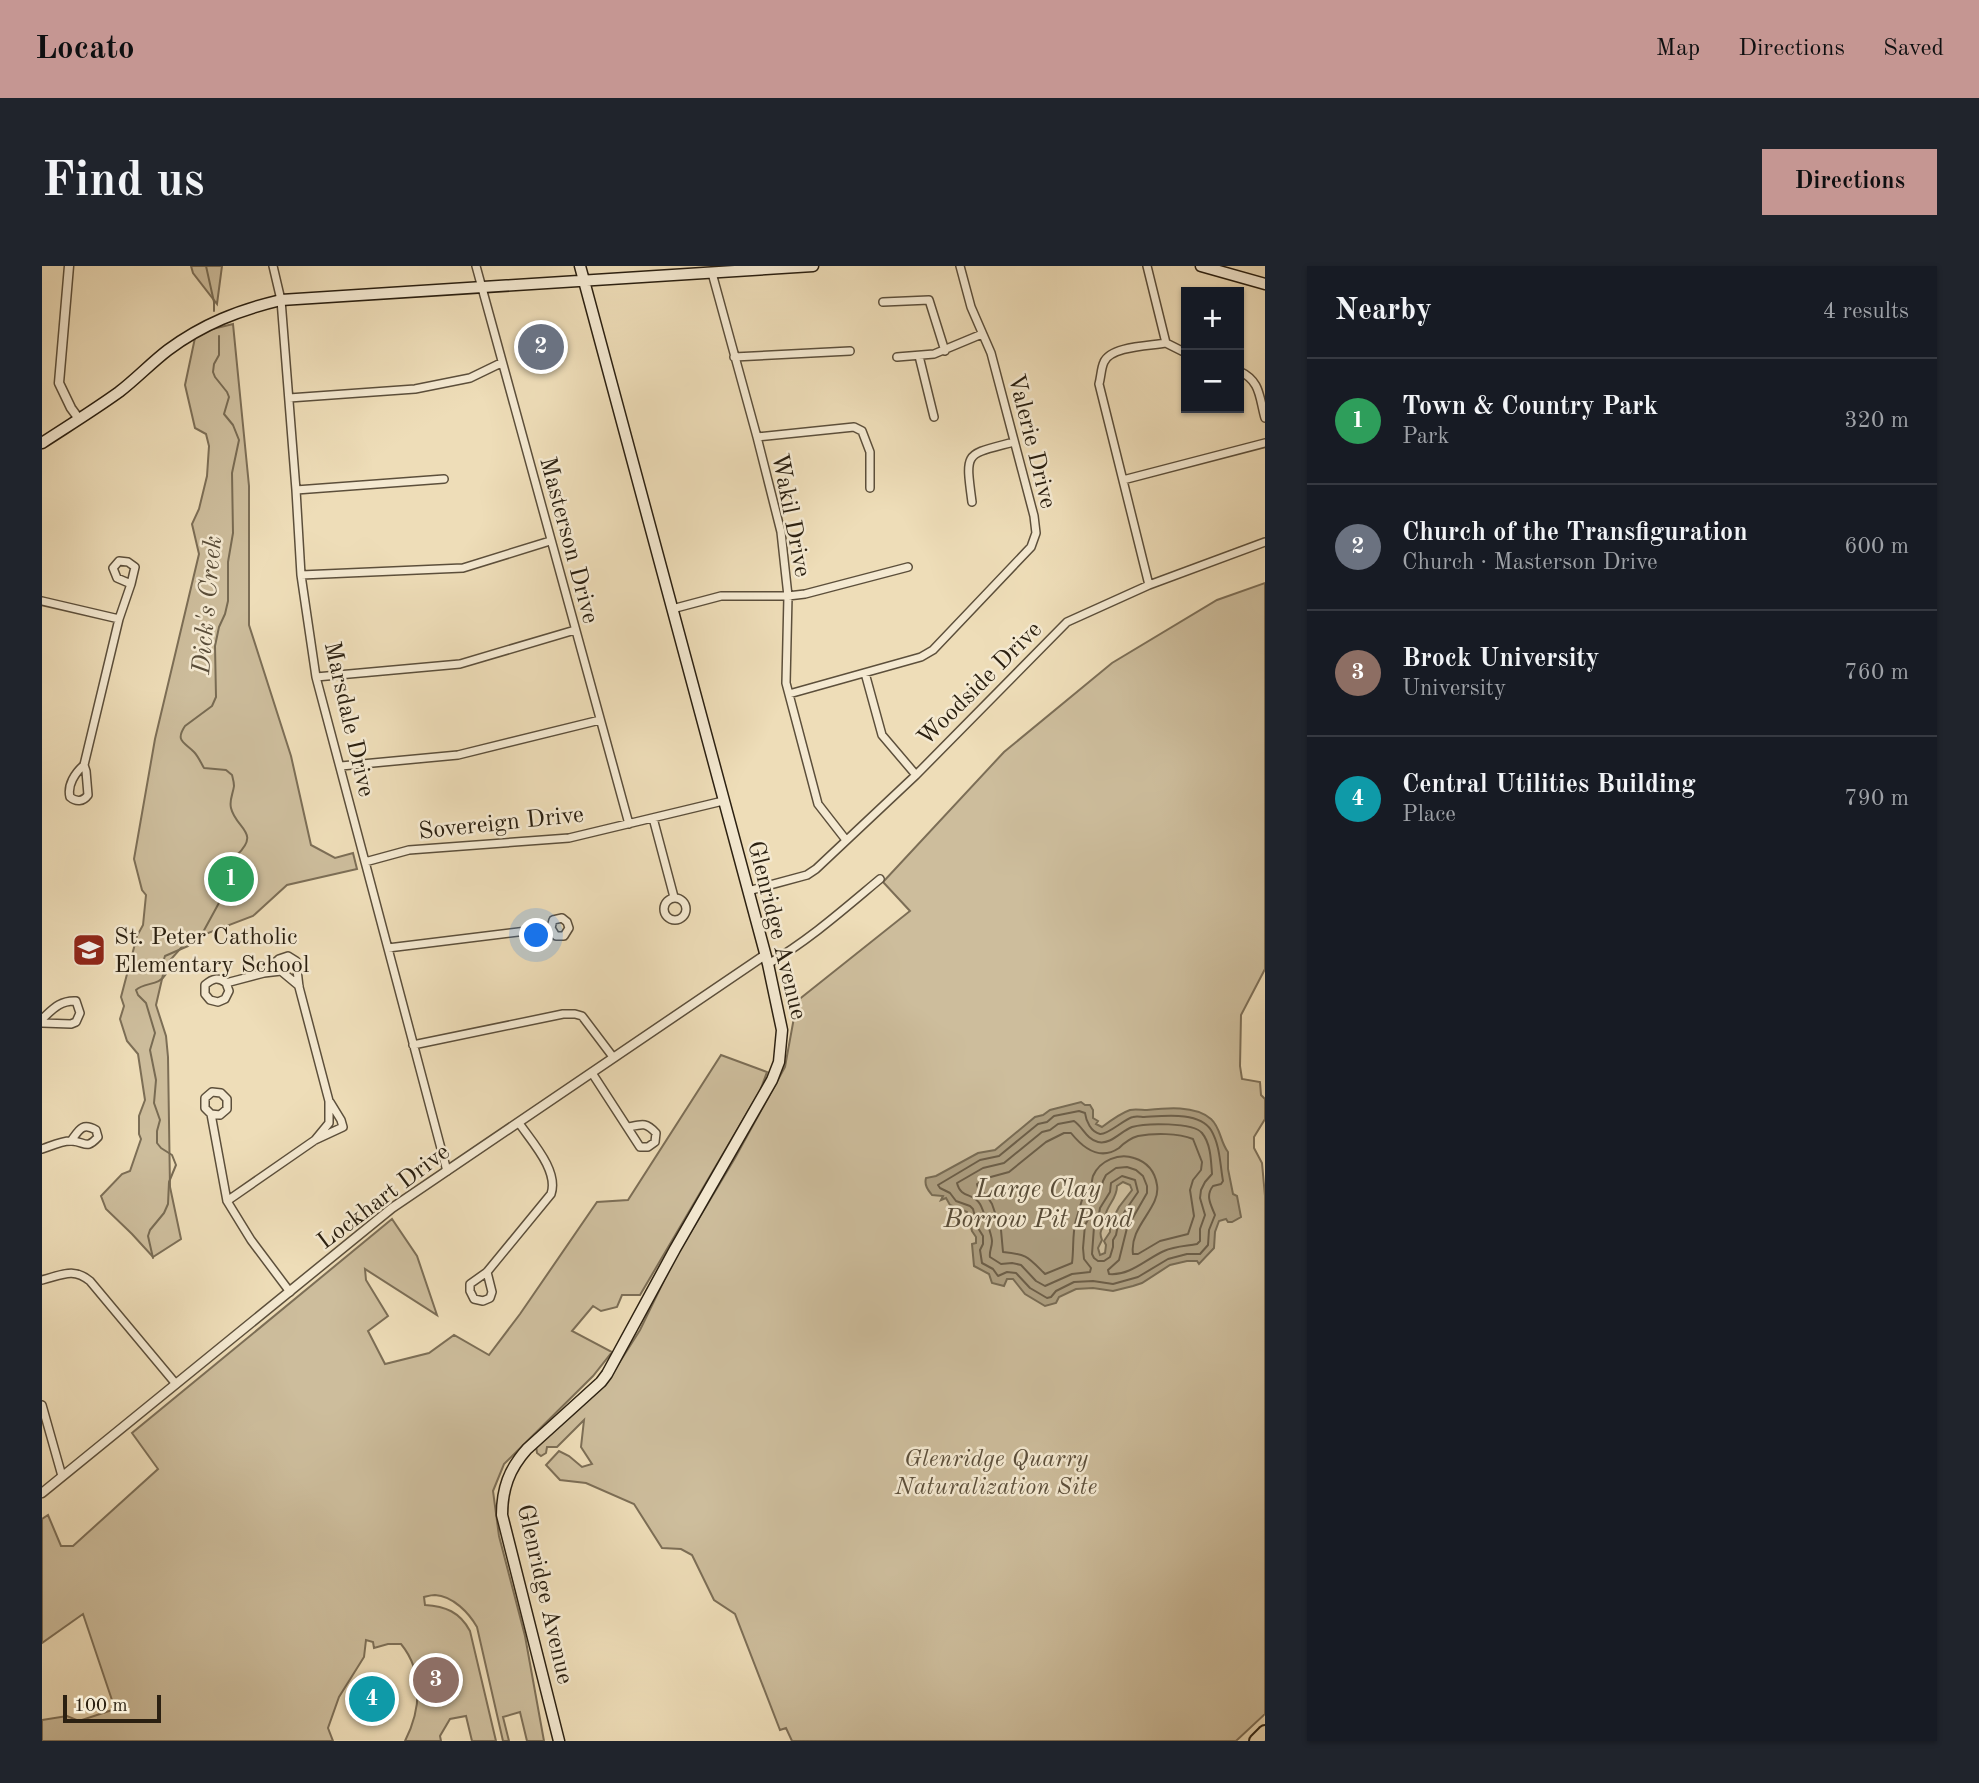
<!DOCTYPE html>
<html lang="en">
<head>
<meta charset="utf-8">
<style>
  :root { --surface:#171b24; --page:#20242c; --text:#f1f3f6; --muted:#9ea1a6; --line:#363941; --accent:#c59692 }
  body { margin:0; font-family:"Old Standard TT",serif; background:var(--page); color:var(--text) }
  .controls { position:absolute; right:21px; top:21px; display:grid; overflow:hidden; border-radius:0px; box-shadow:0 2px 5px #0004 }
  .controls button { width:63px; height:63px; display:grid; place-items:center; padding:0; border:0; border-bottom:2px solid var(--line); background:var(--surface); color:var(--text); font:35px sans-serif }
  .scale { position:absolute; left:21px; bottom:18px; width:98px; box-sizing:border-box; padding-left:7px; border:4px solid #2b2011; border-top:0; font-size:19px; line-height:24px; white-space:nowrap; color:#2b2011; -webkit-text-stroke:5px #f4e9d1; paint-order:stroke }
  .you { position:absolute; left:495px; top:670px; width:24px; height:24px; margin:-18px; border:5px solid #fff; border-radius:50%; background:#1a73e8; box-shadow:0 0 0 10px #1a73e833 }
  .badge { display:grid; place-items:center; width:46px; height:46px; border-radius:50%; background:var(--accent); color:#fff; font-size:23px; font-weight:700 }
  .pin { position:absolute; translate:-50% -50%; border:4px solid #fff; box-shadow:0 2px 7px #0006 }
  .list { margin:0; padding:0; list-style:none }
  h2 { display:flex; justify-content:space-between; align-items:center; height:91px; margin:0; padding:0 28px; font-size:30px }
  h2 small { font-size:23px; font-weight:400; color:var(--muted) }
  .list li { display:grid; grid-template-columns:46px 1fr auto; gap:21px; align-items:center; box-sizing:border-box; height:126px; padding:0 28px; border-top:2px solid var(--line) }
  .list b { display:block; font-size:26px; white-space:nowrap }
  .list p { margin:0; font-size:23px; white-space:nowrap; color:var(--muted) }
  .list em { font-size:23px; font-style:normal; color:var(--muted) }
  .map { position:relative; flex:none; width:1223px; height:1475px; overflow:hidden; border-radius:0px }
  header { display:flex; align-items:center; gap:42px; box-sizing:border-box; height:98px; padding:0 35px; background:var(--accent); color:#111 }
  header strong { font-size:33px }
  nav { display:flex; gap:38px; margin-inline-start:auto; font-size:24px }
  .intro { display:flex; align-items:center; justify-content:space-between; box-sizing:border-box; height:168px; padding:0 42px }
  h1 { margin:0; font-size:49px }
  .button { padding:18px 32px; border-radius:0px; background:var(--accent); color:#111; font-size:24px; font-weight:700 }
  main { display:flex; gap:42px; padding:0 42px }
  aside { flex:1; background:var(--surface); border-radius:0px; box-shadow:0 2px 5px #0004 }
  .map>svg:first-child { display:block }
  .green { fill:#cdbd9c; stroke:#7c6e56; stroke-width:2 }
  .water { fill:#ac9d7f; stroke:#786b53; stroke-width:2; fill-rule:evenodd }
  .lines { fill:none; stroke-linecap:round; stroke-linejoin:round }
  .shore { stroke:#6c5e48; stroke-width:2 }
  .stream { stroke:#786b53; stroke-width:2 }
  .minor-casing { stroke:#5c4f3b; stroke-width:10 }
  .tertiary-casing { stroke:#5c4f3b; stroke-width:11 }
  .secondary-casing { stroke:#2b2011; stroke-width:13 }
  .motorway-casing { stroke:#2b2011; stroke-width:16 }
  .minor { stroke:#f4e9d1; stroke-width:7 }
  .tertiary { stroke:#f4e9d1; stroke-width:8 }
  .secondary { stroke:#f4e9d1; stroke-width:10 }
  .motorway { stroke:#eeddb8; stroke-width:12 }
  .labels { text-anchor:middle; stroke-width:5; stroke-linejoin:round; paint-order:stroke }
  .street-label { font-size:24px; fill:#2b2011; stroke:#f4e9d1 }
  .poi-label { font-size:24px; fill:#2b2011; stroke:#f4e9d1; text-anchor:start }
  .park-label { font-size:24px; font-style:italic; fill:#5c4f3b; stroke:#f4e9d1 }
  .water-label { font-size:26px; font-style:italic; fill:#584c38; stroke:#f4e9d1 }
</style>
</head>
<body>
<header>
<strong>Locato</strong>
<nav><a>Map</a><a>Directions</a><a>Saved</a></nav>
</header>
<div class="intro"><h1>Find us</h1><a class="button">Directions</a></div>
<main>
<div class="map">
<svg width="1223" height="1475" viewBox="0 0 1223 1475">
  <rect width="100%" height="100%" fill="#eeddb8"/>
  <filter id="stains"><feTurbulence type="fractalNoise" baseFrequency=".00286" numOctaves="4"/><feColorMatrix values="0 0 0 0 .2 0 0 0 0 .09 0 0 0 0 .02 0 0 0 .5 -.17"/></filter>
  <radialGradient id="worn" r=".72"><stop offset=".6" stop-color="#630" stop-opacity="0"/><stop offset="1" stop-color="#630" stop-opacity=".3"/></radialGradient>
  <!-- green -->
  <path class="green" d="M149 0H180L175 38 151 7Z
    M191 58 207 220V359L249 490 269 579 293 592 311 587 315 603 245 619 211 650 145 675 123 700 114 739 124 770 126 791 128 921 139 973 111 991 90 968 64 943 59 930 80 908 88 905 99 873 97 868V850L103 834 96 788 85 775 78 753 82 740 79 731 95 670 101 659 104 629 100 624 92 593 113 473 157 288 150 258 157 243 165 210 167 180 164 168 153 162 143 119 154 67Z
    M1223 317V703L1199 749 1198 800 1200 813 1218 816 1219 829 1223 833V853L1212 871V882L1220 897 1223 930V1448L1194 1475H750L744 1462 738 1464 693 1348 672 1334 650 1289 639 1283 620 1282 592 1238 544 1217 518 1214 504 1199 517 1185 527 1190 540 1201 550 1198 539 1181 542 1154 515 1181H505L504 1187 499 1190 495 1187 494 1180 533 1144 563 1119 598 1064 632 994 693 892 743 801 755 735 868 645 841 616 962 486 1070 397 1175 334Z
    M679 789 725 806 718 825 598 1029H580L575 1041 559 1045 551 1040 530 1065 570 1086 551 1110 462 1198 451 1225 457 1270 483 1370 502 1475H485L478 1446 461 1451 467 1475H461L435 1361C427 1347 411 1330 393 1329 389 1329 386 1330 382 1331L383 1339C403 1340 418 1346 428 1365L454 1475H430L424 1450 408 1453 398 1470 399 1475H363C379 1444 382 1406 359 1378H346L332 1382 331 1376 324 1374 322 1391 297 1431 286 1462 291 1475H0V1454L25 1450 37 1455 73 1443 41 1348 0 1377V1253L6 1249 19 1280H31L116 1203 90 1167 350 953 375 990 395 1049 323 1003 324 1014 346 1050 326 1065 343 1098 387 1087 412 1069 447 1089 478 1048 555 936 586 934Z"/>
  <!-- water -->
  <path class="water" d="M1039 836 1043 839H1048L1051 844V852L1056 855 1054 858 1060 861C1068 855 1079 847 1088 844 1093 843 1100 844 1105 844 1124 842 1153 839 1169 853 1179 862 1178 876 1186 886V903L1191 928 1195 930 1199 951 1190 956H1186L1184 953 1177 955 1173 966 1172 982 1157 998 1155 995H1145L1128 999 1100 1017 1091 1020 1071 1025 1051 1022 1034 1023 1017 1031 1014 1037 1003 1040 983 1028 971 1013H965L962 1020 950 1017 947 1008 932 1000 930 978 934 977V971L930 965 925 946 908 939 904 932 899 934 901 930 890 929C886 924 882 919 884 912L894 910 936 887 953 884 993 851 1001 849 1008 844ZM1081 916 1088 919 1090 924 1077 941 1068 958V966L1062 975 1064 979 1063 987 1058 989 1056 982 1060 974C1057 966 1059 965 1062 958 1066 949 1061 956 1064 947 1067 937 1075 932 1075 920Z"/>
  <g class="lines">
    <!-- shore -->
    <path class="shore" d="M1037 845 1043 847C1044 855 1049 866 1058 868 1066 869 1082 853 1091 851 1095 850 1099 851 1102 851 1121 850 1157 845 1169 864 1178 879 1178 898 1181 915L1179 918 1171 920C1163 930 1169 939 1173 949L1167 964 1166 979 1158 988H1145L1126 993 1096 1011 1071 1018 1051 1015 1032 1016 1014 1025 1009 1031 1005 1032 988 1022 974 1007 965 1006 956 1010 951 1003 940 997 938 984 941 978V970L936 962 931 943 928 940 914 935 908 927 898 922 896 919 938 894 957 890 996 858 1005 856 1012 850Z
      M1032 855C1041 861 1044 873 1056 876 1069 879 1079 865 1090 861 1103 857 1151 856 1160 867 1169 878 1169 895 1170 908L1163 916 1159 924 1158 932 1163 949 1158 963V975L1155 978C1144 980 1132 980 1122 985 1104 993 1088 1010 1067 1008L1066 1004 1077 994 1085 962 1105 927V920L1101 910 1094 904 1085 901 1074 902 1064 909 1061 915 1059 924 1049 940 1048 950 1043 959 1041 982 1042 993 1049 1002 1048 1006 1030 1008 1003 1020 994 1015 979 999 970 997 959 998 948 991C947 985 950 982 950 975 950 970 941 943 938 938 931 926 919 933 915 917L941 902 962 897 1000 866 1008 864 1016 858Z
      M1022 867H1029C1041 882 1058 895 1077 882 1082 877 1089 872 1096 870 1112 867 1136 867 1151 873L1160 896 1159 904 1151 914 1148 924 1152 950 1146 968 1118 975 1096 988H1091C1087 960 1119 942 1115 919 1113 906 1105 896 1092 892 1077 887 1058 894 1051 910 1050 913 1050 917 1049 920 1047 926 1043 929 1040 934 1038 940 1036 948 1034 954 1030 968 1032 983 1030 997L1003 1008C986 991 985 988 961 986L959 964 950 938 945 930 936 922 935 918 945 912 967 906 1004 876Z
      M1080 910 1093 914 1096 926 1083 945 1076 959 1074 969 1071 974V981L1068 991 1062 995H1056L1052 992 1050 988 1052 961 1056 954 1058 942 1068 926 1069 917Z"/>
    <!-- stream -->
    <path class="stream" d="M164 0 172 36V45
      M111 992 106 970 108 964 122 947 126 938 127 916 134 899 130 889 119 882 115 877V865L118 854 112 837 114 814 108 784 113 767 104 737 96 729 94 724C103 716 117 720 124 708L120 699 123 690 146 680 160 668 178 635 205 607V602L195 593V589C219 566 194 563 189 542 187 534 191 528 192 520 192 516 191 513 190 509L184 504 162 502C159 497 156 490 152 486 142 476 133 475 143 460L170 440 174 431 173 380 177 361 183 348 186 335V296L191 267 190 207 197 174 191 159 182 148 187 131 185 126 173 111 171 106 172 98 177 89V70"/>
    <defs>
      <path id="minor" d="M231 0 239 34 254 224 259 309 274 411 405 905
        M434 0 587 558
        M1105 0 1124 77
        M670 7 715 171 739 266 746 330 744 417 776 538 804 574
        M841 36 887 34 903 85
        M1124 77 1144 87
        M877 90 892 151
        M692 91 808 85
        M855 91 892 88 940 68
        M1197 105C1219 115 1217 131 1223 152
        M247 132 373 123 428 112 459 97
        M715 171 812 161 820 165 828 186V222
        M1081 214 1223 177
        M254 224 402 213
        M930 236C923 184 923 189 972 176
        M259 309 421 302 508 275
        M1107 319 1057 118C1059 111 1059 102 1062 96 1069 80 1108 80 1124 77
        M0 335 77 353
        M630 343 679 330H746L763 328 866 301
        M823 407 840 469 874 509
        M274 411 418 398 533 364
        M747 428 879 391 891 384 989 281 994 267 992 250 949 87 929 41 918 0
        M42 499 44 505 46 529C41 536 34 536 28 531 25 519 33 507 42 499L77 353 89 318 93 301 86 296 77 295 71 302 75 312 89 318
        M299 500 416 489 558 454
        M611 552 632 631
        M323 596 367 584 527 572 681 535
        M706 625 765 609 774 603 874 509 1025 356 1107 319 1223 276
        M622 643a11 11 0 1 1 22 0a11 11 0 1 1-22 0Z
        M346 682 509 662 511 654 520 652 525 656 527 662 522 670H514L509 662
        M726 698C766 675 802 643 838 613
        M222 707 237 693 246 690 254 695 257 721 287 835V857L273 874
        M184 717 187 725 183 733 176 736 168 734 163 728V719C171 712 176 711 184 717L222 707 239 705 257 720
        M0 753C10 744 18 734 34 735L38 747 34 756 29 758 0 757
        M371 779 521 748H533L540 750 571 791
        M550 807 598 881H606L613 876 614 867C604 856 600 858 587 861
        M169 848 178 849 185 843V833L179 827 170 826 163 832V842L169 848 185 935 209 974 248 1026
        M0 883C9 880 21 874 30 875 44 876 44 884 56 871L54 864C40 856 37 864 29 875
        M185 935 273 874 301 861 299 854 288 836
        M445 1006 450 1026 448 1032 441 1035 432 1033 428 1025V1018L445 1006 509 928C517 905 490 876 477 857
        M0 1014C20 1009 31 1001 48 1015L134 1118
        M0 1139 20 1210"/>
      <path id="tertiary" d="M27 0 17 117 29 142 37 153
        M0 1227 350 942 723 689"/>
      <path id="secondary" d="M1159 0 1223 18
        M0 177C26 160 52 144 77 126 94 113 109 97 126 84 161 58 197 44 239 34L771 0
        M517 1475 460 1249C460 1223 467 1203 485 1183L559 1116 565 1108 633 983 730 814 737 796 740 764 726 698 538 0"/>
      <path id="motorway" d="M1214 1475 1223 1466"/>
    </defs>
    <!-- minor casing -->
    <use href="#minor" class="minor-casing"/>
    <!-- tertiary casing -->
    <use href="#tertiary" class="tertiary-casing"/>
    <!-- secondary casing -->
    <use href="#secondary" class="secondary-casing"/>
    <!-- motorway casing -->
    <use href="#motorway" class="motorway-casing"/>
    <!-- minor -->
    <use href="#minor" class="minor"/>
    <!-- tertiary -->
    <use href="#tertiary" class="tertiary"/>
    <!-- secondary -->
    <use href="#secondary" class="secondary"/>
    <!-- motorway -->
    <use href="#motorway" class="motorway"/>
  </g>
  <!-- icons -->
  <defs>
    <symbol id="school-square" viewBox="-11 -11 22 22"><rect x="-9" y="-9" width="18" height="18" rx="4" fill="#8f2418" stroke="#f4e9d1"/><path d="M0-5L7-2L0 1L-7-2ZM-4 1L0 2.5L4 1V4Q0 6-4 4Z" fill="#fff"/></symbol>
  </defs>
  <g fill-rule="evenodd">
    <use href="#school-square" x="28" y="665" width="38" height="38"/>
  </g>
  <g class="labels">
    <!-- street labels -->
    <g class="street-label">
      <text transform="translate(991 175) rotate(76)" y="8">Valerie Drive</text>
      <text transform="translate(750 249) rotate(79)" y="8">Wakil Drive</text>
      <text transform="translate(528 274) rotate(75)" y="8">Masterson Drive</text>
      <text transform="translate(937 417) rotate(-45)" y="8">Woodside Drive</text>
      <text transform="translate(308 453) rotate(77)" y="8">Marsdale Drive</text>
      <text transform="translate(459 556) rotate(-6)" y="8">Sovereign Drive</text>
      <text transform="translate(736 664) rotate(76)" y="8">Glenridge Avenue</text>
      <text transform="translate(341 930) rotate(-37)" y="8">Lockhart Drive</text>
      <text transform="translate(504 1328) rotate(77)" y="8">Glenridge Avenue</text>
    </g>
    <!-- poi labels -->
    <g class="poi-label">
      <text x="72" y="678">St. Peter Catholic<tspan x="72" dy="28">Elementary School</tspan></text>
    </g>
    <!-- park labels -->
    <g class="park-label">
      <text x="954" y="1200">Glenridge Quarry<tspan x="954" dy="28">Naturalization Site</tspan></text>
    </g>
    <!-- water labels -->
    <g class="water-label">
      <text transform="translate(164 339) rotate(-85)" y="9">Dick's Creek</text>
      <text x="996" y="931">Large Clay<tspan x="996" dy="30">Borrow Pit Pond</tspan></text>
    </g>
  </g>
  <rect width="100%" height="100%" filter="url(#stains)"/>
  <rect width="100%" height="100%" fill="url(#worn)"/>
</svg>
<div class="controls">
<button>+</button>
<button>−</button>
</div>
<div class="scale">100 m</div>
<div class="you"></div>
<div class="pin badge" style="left:189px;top:613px;background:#2e9e5b">1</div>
<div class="pin badge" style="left:499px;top:81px;background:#6b7280">2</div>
<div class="pin badge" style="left:394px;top:1414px;background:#8d6e63">3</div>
<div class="pin badge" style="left:330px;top:1433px;background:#0f9aa8">4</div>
</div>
<aside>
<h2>Nearby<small>4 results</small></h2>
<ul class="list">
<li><span class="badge" style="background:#2e9e5b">1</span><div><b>Town &amp; Country Park</b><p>Park</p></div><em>320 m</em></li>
<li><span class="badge" style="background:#6b7280">2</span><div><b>Church of the Transfiguration</b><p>Church · Masterson Drive</p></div><em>600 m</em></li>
<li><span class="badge" style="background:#8d6e63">3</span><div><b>Brock University</b><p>University</p></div><em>760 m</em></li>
<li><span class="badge" style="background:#0f9aa8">4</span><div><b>Central Utilities Building</b><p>Place</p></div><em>790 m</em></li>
</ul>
</aside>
</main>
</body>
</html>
